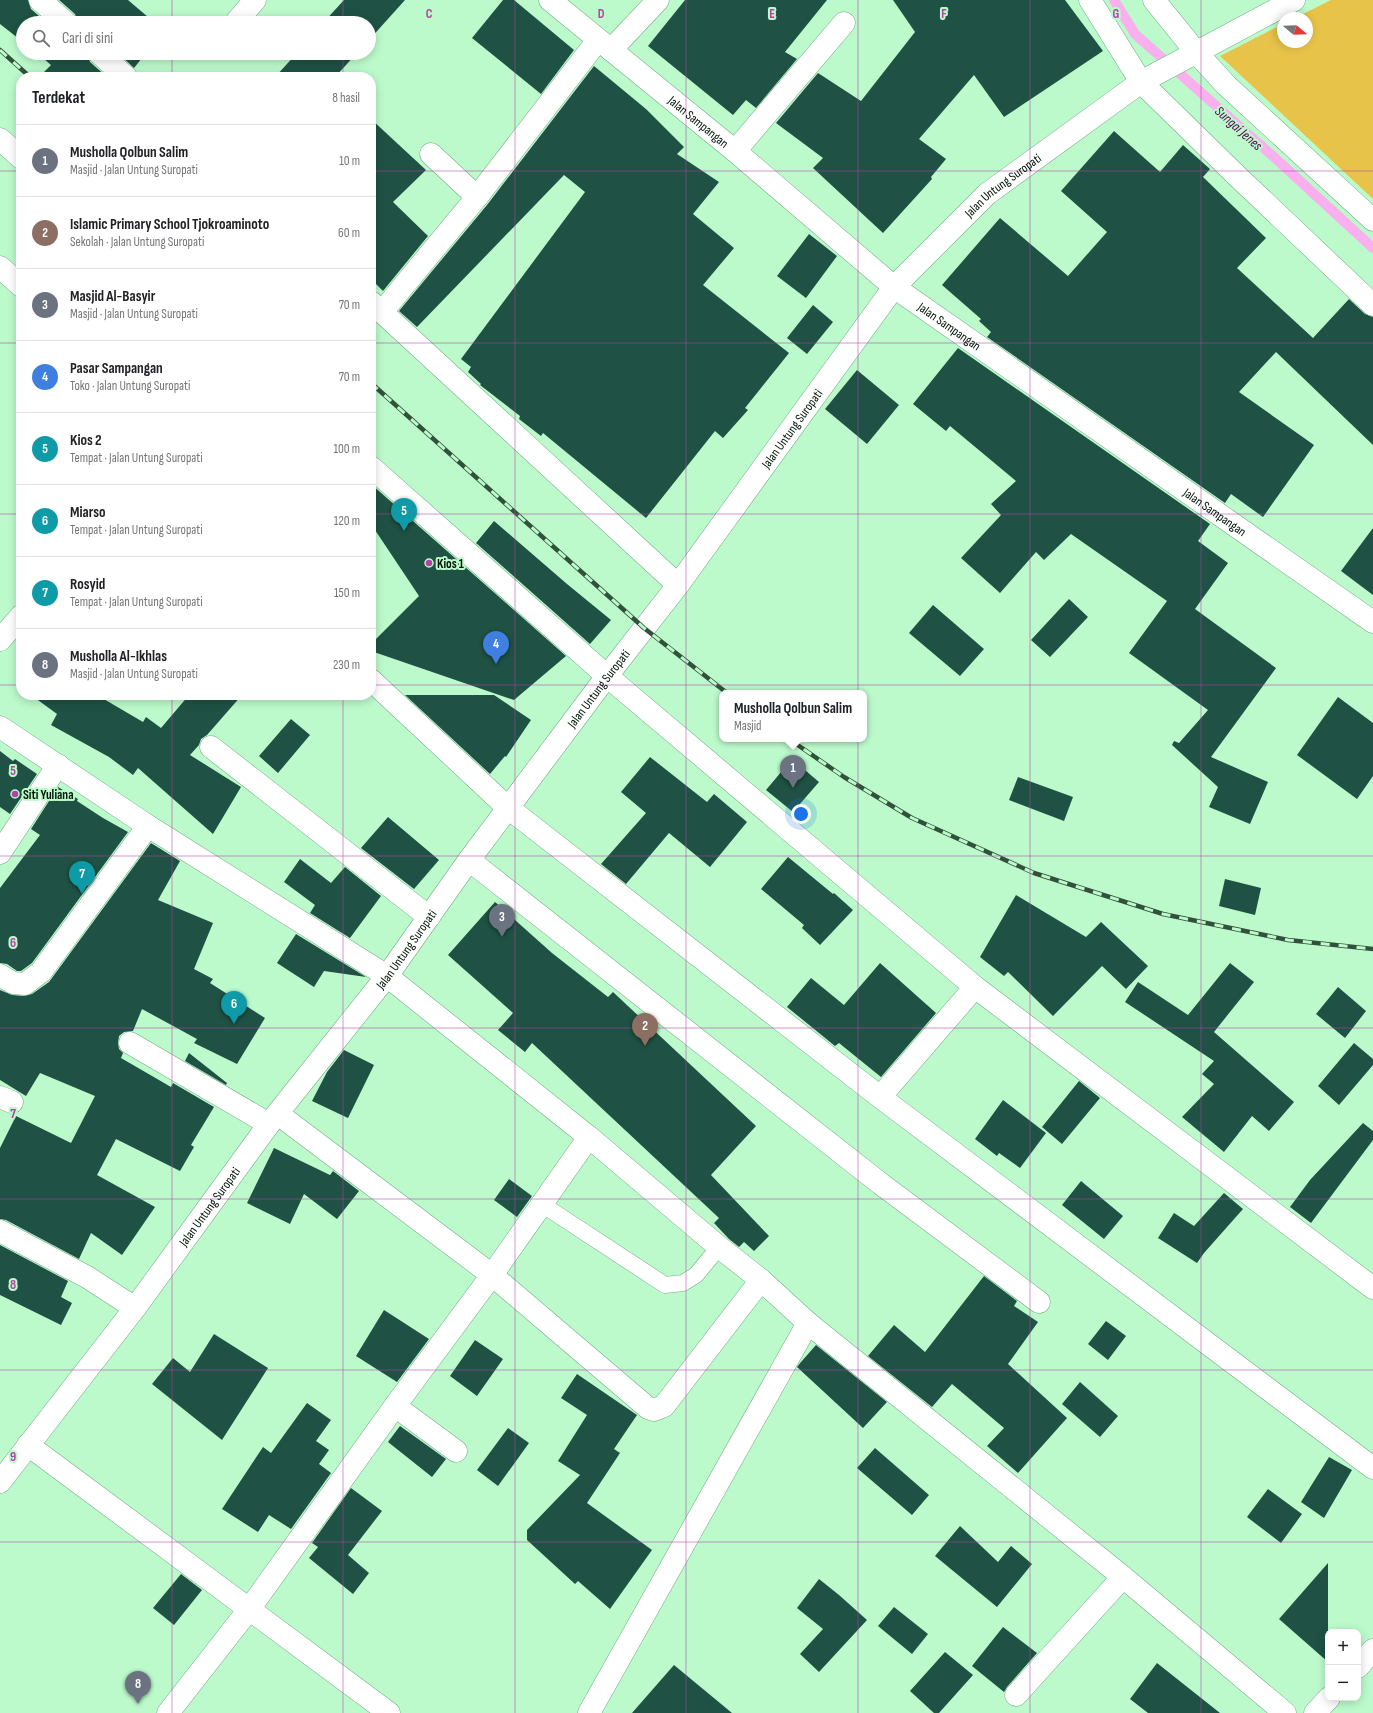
<!DOCTYPE html>
<html lang="id">
<head>
<meta charset="utf-8">
<style>
  :root { --surface:#fff; --page:#f2f2f2; --text:#202124; --muted:#757577; --line:#e0e0e0; --accent:#b044a4 }
  body { margin:0; font-family:"Sofia Sans Condensed",sans-serif; background:var(--page); color:var(--text) }
  .controls { position:absolute; right:12px; bottom:12px; display:grid; overflow:hidden; border-radius:8px; box-shadow:0 2px 10px #0003 }
  .controls button { width:36px; height:36px; display:grid; place-items:center; padding:0; border:0; border-bottom:1px solid var(--line); background:var(--surface); color:var(--text); font:20px sans-serif }
  .compass { position:absolute; left:1277px; top:12px; width:36px; height:36px; border-radius:50%; background:var(--surface); box-shadow:0 2px 10px #0003; rotate:109deg }
  .you { position:absolute; left:801px; top:814px; width:14px; height:14px; margin:-10px; border:3px solid #fff; border-radius:50%; background:#1a73e8; box-shadow:0 0 0 6px #1a73e833 }
  .badge { display:grid; place-items:center; width:26px; height:26px; border-radius:50%; background:var(--accent); color:#fff; font-size:13px; font-weight:700 }
  .pin { position:absolute; translate:-50% -33px; filter:drop-shadow(0 1px 2px #0008) }
  .pin::after { content:''; position:absolute; top:21px; width:14px; height:12px; background:inherit; clip-path:polygon(0 0,100% 0,50% 100%) }
  .popup { position:absolute; left:719px; top:690px; width:148px; height:52px; box-sizing:border-box; display:grid; place-content:center; border-radius:8px; background:var(--surface); filter:drop-shadow(0 1px 3px #0005); font-size:13px; white-space:nowrap; color:var(--muted) }
  .popup b { font-size:15px; color:var(--text) }
  .popup::after { content:''; position:absolute; left:50%; top:100%; margin-left:-8px; border:8px solid transparent; border-top-color:var(--surface) }
  .list { margin:0; padding:0; list-style:none }
  h2 { display:flex; justify-content:space-between; align-items:center; height:52px; margin:0; padding:0 16px; font-size:17px }
  h2 small { font-size:13px; font-weight:400; color:var(--muted) }
  .list li { display:grid; grid-template-columns:26px 1fr auto; gap:12px; align-items:center; box-sizing:border-box; height:72px; padding:0 16px; border-top:1px solid var(--line) }
  .list b { display:block; font-size:15px; white-space:nowrap }
  .list p { margin:0; font-size:13px; white-space:nowrap; color:var(--muted) }
  .list em { font-size:13px; font-style:normal; color:var(--muted) }
  .icon { flex:none; width:22px; height:22px; fill:none; stroke:currentColor; stroke-width:2; stroke-linecap:round; stroke-linejoin:round }
  .map { position:relative; flex:none; width:1373px; height:1713px; overflow:hidden }
  .search { position:absolute; background:var(--surface); box-shadow:0 2px 10px #0003; left:16px; top:16px; width:360px; height:44px; display:flex; align-items:center; gap:10px; box-sizing:border-box; padding:0 14px; border-radius:22px; color:var(--muted); font-size:15px }
  .panel { position:absolute; background:var(--surface); box-shadow:0 2px 10px #0003; left:16px; top:72px; width:360px; height:628px; border-radius:16px }
  .map>svg:first-child { display:block }
  .green { fill:#e7c349 }
  .lines { fill:none; stroke-linecap:round; stroke-linejoin:round }
  .stream { stroke:#faafee; stroke-width:10 }
  .building { fill:#1f5244 }
  .service-casing { stroke:#70ab81; stroke-width:17 }
  .minor-casing { stroke:#70ab81; stroke-width:23 }
  .service { stroke:#fff; stroke-width:16 }
  .minor { stroke:#fff; stroke-width:22 }
  .rail-casing { stroke:#32513a; stroke-width:4.5 }
  .rail { stroke:#bcfacc; stroke-width:3; stroke-dasharray:9; stroke-linecap:butt }
  .grid { fill:none; stroke:#b044a4; stroke-width:1; stroke-opacity:0.55 }
  .poi-dot { fill:#b044a4; stroke:#bcfacc; stroke-width:1.5 }
  .labels { text-anchor:middle; stroke-width:4; stroke-linejoin:round; paint-order:stroke }
  .street-label { font-size:13px; fill:#001305; stroke:#bcfacc }
  .poi-label { font-size:13px; font-weight:bold; fill:#001305; stroke:#bcfacc; text-anchor:start }
  .water-label { font-size:14px; font-style:italic; fill:#590252; stroke:#bcfacc }
  .grid-label { font-size:13px; text-anchor:middle; font-weight:bold; fill:#b044a4; stroke:#bcfacc; stroke-width:4; stroke-linejoin:round; paint-order:stroke }
</style>
</head>
<body>
<div class="map">
<svg width="1373" height="1713" viewBox="0 0 1373 1713">
  <rect width="100%" height="100%" fill="#bcfacc"/>
  <!-- green -->
  <path class="green" d="M1331 0H1373V199L1220 56 1283 24V42H1307V18H1295Z"/>
  <g class="lines">
    <!-- stream -->
    <path class="stream" d="M1114 0 1135 34 1275 158 1373 248"/>
  </g>
  <!-- building -->
  <path class="building" d="M0 0H28L31 9 47 23H23V42L0 24Z
    M59 0H128L155 23H78L75 14Z
    M344 0H405L369 40V23H323Z
    M503 0H514L574 50 541 94 472 38Z
    M685 0H827L785 52 797 59 756 108 746 100 733 115 648 46Z
    M893 0H1065L1103 51 1004 117 974 75 919 139 946 159 931 177 932 179 883 233 813 168 823 158 776 123 818 73 861 101 915 32Z
    M37 53H87L90 62 107 77H39L51 65Z
    M118 53H146L134 68Z
    M297 53H357L335 77H275Z
    M594 66 646 109 684 147 677 154 719 182 693 214 734 248 703 285 789 353 745 408 748 410 723 438 715 431 646 518 543 433 541 436 519 419 520 416 480 385 481 384 468 372 471 367 461 359 585 192 564 175 417 327 399 311 487 205Z
    M371 119 426 170 393 202 428 236 383 291 371 279Z
    M1114 131 1160 172 1183 145 1210 169 1203 177 1266 238 1237 268 1313 338 1349 299 1365 314 1373 317V445L1276 352 1239 392 1314 445 1263 517 1231 494 1225 503 987 337 991 332 979 321 981 319 942 285 1000 218 1068 276 1107 232 1061 191Z
    M809 234 837 256 806 298 777 276Z
    M813 305 833 322 807 354 787 338Z
    M958 348 1210 524 1198 541 1228 563 1195 609 1276 668 1211 757 1268 782 1250 824 1209 807 1218 787 1172 745 1174 741 1179 743 1208 710 1129 653 1167 601 1071 534 1044 560 1036 552 1000 593 961 558 1001 515 991 504 1016 481 950 426 946 431 913 404Z
    M857 370 899 405 867 444 825 409Z
    M371 484 566 656 514 700 371 651V644L419 596 371 524Z
    M494 521 567 584 611 620 590 644 476 543Z
    M1373 528V595L1341 571Z
    M1069 599 1088 617 1050 657 1031 640Z
    M933 605 984 649 960 676 909 633Z
    M31 695H97L143 722 146 717 161 728 189 695H242L207 735 201 739 199 745 190 755 241 787 213 834 138 768 133 775 109 757 51 725 57 714Z
    M405 695H494L531 720 506 757 505 756 490 774Z
    M1338 697 1373 723V776L1357 799 1297 755Z
    M291 719 310 735 278 773 259 756Z
    M0 751 13 761 15 759 37 774 10 814 0 807Z
    M650 757 707 802 714 794 747 822 710 867 669 833 626 884 601 864 646 813 621 792Z
    M792 759 819 782 793 812 766 790Z
    M1018 777 1073 797 1064 821 1009 800Z
    M58 787 78 799 77 801 103 818 128 832 32 963 21 971H17L7 964 0 963V888L40 835 31 829Z
    M388 817 439 860 414 889 361 848Z
    M151 843 180 861 158 900 213 923 194 969 213 979 210 983 265 1018 237 1064 194 1043 197 1039 142 1009 133 1031 124 1032 119 1036 118 1043 119 1049 123 1053 121 1058 171 1087 173 1083 214 1107 191 1145 194 1147 180 1171 116 1139 97 1175 155 1207 122 1255 91 1233 79 1259 6 1220 0 1219V1148L16 1116 71 1143 95 1096 40 1073 26 1096 0 1080V990L12 995 24 996 32 994 49 982Z
    M788 857 833 894 834 893 853 910 820 945 802 928 804 925 761 889Z
    M300 859 331 883 345 867 381 896 350 938 310 913 315 905 284 882Z
    M1225 879 1261 888 1255 915 1219 906Z
    M1016 895 1086 937 1101 922 1148 966 1126 989 1102 966 1053 1016 1008 972 1004 976 980 957Z
    M495 902 552 953 608 997 613 992 756 1126 711 1175 769 1236 754 1251 744 1242 739 1247 729 1239 714 1223 719 1218 532 1043 525 1052 498 1030 513 1013 448 955Z
    M296 934 366 977 324 971 314 987 277 963Z
    M880 963 936 1013 881 1077 839 1043 835 1046 787 1007 811 978 844 1005Z
    M1230 963 1254 982 1214 1032 1294 1102 1269 1131 1252 1116 1224 1152 1182 1117 1214 1084 1202 1074 1214 1061 1125 1002 1138 982 1188 1015Z
    M1338 987 1366 1011 1345 1038 1316 1014Z
    M1354 1043 1373 1059V1065L1339 1105 1318 1086Z
    M344 1050 374 1065 348 1118 312 1101 327 1072Z
    M189 1053 227 1083 226 1085 185 1061Z
    M1079 1081 1100 1098 1062 1144 1042 1127Z
    M1003 1100 1046 1133 1020 1168 999 1153 997 1156 975 1139Z
    M1363 1123 1373 1131V1140L1311 1223 1290 1207 1310 1180Z
    M274 1148 330 1175 333 1171 359 1191 337 1219 304 1194 290 1224 247 1203Z
    M509 1179 532 1196 517 1217 494 1200Z
    M1081 1181 1123 1216 1104 1239 1062 1205Z
    M1224 1193 1243 1209 1204 1253 1197 1263 1158 1238 1174 1213 1194 1226Z
    M0 1245 68 1281 61 1297 72 1303 61 1325 0 1295Z
    M984 1276 1017 1301 1014 1306 1038 1322 1008 1364 1067 1418 1018 1473 987 1446 1004 1428 952 1384 932 1407 868 1356 894 1325 925 1352Z
    M384 1310 429 1339 397 1382 356 1356Z
    M1106 1321 1126 1336 1108 1360 1088 1344Z
    M214 1334 268 1368 222 1440 152 1384 173 1358 190 1372Z
    M475 1340 503 1359 477 1396 450 1376Z
    M816 1345 887 1402 863 1428 797 1367 801 1362Z
    M577 1374 637 1415 614 1449 620 1453 587 1503 652 1550 610 1609 578 1581 575 1584 527 1540V1530L580 1475 558 1461 587 1415 561 1398Z
    M1080 1382 1118 1416 1100 1437 1062 1404Z
    M307 1403 331 1420 316 1441 329 1450 319 1464 331 1473 291 1529 269 1515 258 1532 222 1509 263 1447 271 1453Z
    M400 1426 446 1459 432 1477 388 1442Z
    M508 1428 529 1443 498 1486 477 1470Z
    M875 1448 929 1495 912 1515 857 1468Z
    M1329 1457 1352 1470 1324 1518 1301 1502Z
    M351 1488 382 1511 348 1555 369 1573 353 1594 309 1558 318 1547 312 1543Z
    M1268 1489 1302 1514 1281 1543 1247 1517Z
    M960 1526 998 1562 1011 1546 1032 1564 997 1607 935 1556Z
    M1328 1563V1662L1279 1619Z
    M181 1574 202 1590 174 1625 153 1608Z
    M819 1579 839 1595 867 1620 819 1672 800 1654 823 1629 797 1608Z
    M894 1607 928 1634 912 1654 878 1626Z
    M1003 1627 1037 1653 1007 1687 1004 1692 972 1666Z
    M945 1652 973 1675 939 1713H934L910 1691Z
    M1157 1663 1220 1713H1148L1130 1699Z
    M674 1665 732 1713H632Z"/>
  <g class="lines">
    <defs>
      <path id="service" d="M543 1205 665 1285 683 1283 696 1275 719 1247"/>
      <g id="minor">
        <path d="M40 0 66 23"/>
        <path id="s1" d="M550 0 735 151 894 287 1373 622"/>
        <path d="M1090 0 1141 82 1236 175 1373 305"/>
        <path d="M1154 0 1196 52 1226 85 1373 220"/>
        <path d="M237 21 255 0"/>
        <path d="M611 50 658 0"/>
        <path d="M99 53 126 77"/>
        <path d="M0 139 21 158"/>
        <path d="M735 151 844 23"/>
        <path d="M431 154 477 197"/>
        <path d="M0 267 21 286"/>
        <path d="M371 302 678 585"/>
        <path d="M382 312 477 197 598 40"/>
        <path d="M371 467 607 676 975 987 1373 1288"/>
        <path d="M0 640 21 616"/>
        <path d="M371 680 507 807 880 1097 1373 1468"/>
        <path d="M0 727 148 826 387 976 589 1137 719 1247 761 1280 808 1323 1123 1577 1285 1713"/>
        <path d="M211 747 429 917"/>
        <path d="M0 853 58 765"/>
        <path d="M469 860 881 1184 1039 1302"/>
        <path d="M0 975 13 983 25 984 41 972 148 826"/>
        <path d="M130 1043 269 1124"/>
        <path d="M0 1097 12 1102"/>
        <path d="M880 1097 975 987"/>
        <path d="M278 1114 492 1275 648 1408 654 1410 664 1406 761 1280"/>
        <path d="M0 1231 87 1277 135 1308"/>
        <path d="M395 1406 456 1451"/>
        <path d="M28 1445 389 1713"/>
        <path id="s2" d="M0 1482 135 1308 269 1124 387 976 469 860 607 676 678 585 894 287 987 194 1141 82 1294 0"/>
        <path d="M1358 1667 1373 1650"/>
        <path d="M1016 1695 1123 1577"/>
        <path d="M168 1713 250 1608 395 1406 492 1275 589 1137"/>
        <path d="M589 1713 808 1323"/>
        <path d="M1315 1713 1329 1698"/>
      </g>
    </defs>
    <!-- service casing -->
    <use href="#service" class="service-casing"/>
    <!-- minor casing -->
    <use href="#minor" class="minor-casing"/>
    <!-- service -->
    <use href="#service" class="service"/>
    <!-- minor -->
    <use href="#minor" class="minor"/>
    <defs>
      <path id="rail" d="M0 50 30 77
        M371 383 644 628 727 693
        M789 739 844 777 912 818 1034 873 1163 914 1288 940 1373 949"/>
    </defs>
    <!-- rail casing -->
    <use href="#rail" class="rail-casing"/>
    <!-- rail -->
    <use href="#rail" class="rail"/>
  </g>
  <!-- grid -->
  <path class="grid" d="M172 0V23M343 0V23M515 0V1713M686 0V1713M858 0V1713M1030 0V1713M1201 0V1713M172 53V77M343 53V77M0 171H21M371 171H1373M0 343H21M371 343H1373M0 514H21M371 514H1373M0 685H21M371 685H1373M172 695V1713M343 695V1713M0 856H1373M0 1028H1373M0 1199H1373M0 1370H1373M0 1542H1373"/>
  <!-- markers -->
  <g class="poi-dot">
    <circle cx="429" cy="563" r="4"/>
    <circle cx="15" cy="794" r="4"/>
  </g>
  <g class="labels">
    <!-- street labels -->
    <g class="street-label">
      <text dy="5" stroke="none"><textPath href="#s1" startOffset="192">Jalan Sampangan</textPath></text>
      <text dy="5" stroke="none"><textPath href="#s2" startOffset="1642">Jalan Untung Suropati</textPath></text>
      <text dy="5" stroke="none"><textPath href="#s1" startOffset="516">Jalan Sampangan</textPath></text>
      <text dy="5" stroke="none"><textPath href="#s2" startOffset="1318">Jalan Untung Suropati</textPath></text>
      <text dy="5" stroke="none"><textPath href="#s1" startOffset="840">Jalan Sampangan</textPath></text>
      <text dy="5" stroke="none"><textPath href="#s2" startOffset="994">Jalan Untung Suropati</textPath></text>
      <text dy="5" stroke="none"><textPath href="#s2" startOffset="670">Jalan Untung Suropati</textPath></text>
      <text dy="5" stroke="none"><textPath href="#s2" startOffset="346">Jalan Untung Suropati</textPath></text>
    </g>
    <!-- poi labels -->
    <g class="poi-label">
      <text x="437" y="568">Kios 1</text>
      <text x="23" y="799">Siti Yuliana</text>
    </g>
    <!-- water labels -->
    <g class="water-label">
      <text transform="translate(1239 128) rotate(42)" y="5">Sungai Jenes</text>
    </g>
  </g>
  <g class="grid-label">
    <text x="429" y="18">C</text>
    <text x="601" y="18">D</text>
    <text x="772" y="18">E</text>
    <text x="944" y="18">F</text>
    <text x="1116" y="18">G</text>
    <text x="13" y="775">5</text>
    <text x="13" y="947">6</text>
    <text x="13" y="1118">7</text>
    <text x="13" y="1289">8</text>
    <text x="13" y="1461">9</text>
  </g>
</svg>
<div class="controls">
<button>+</button>
<button>−</button>
</div>
<svg class="compass" viewBox="-18 -18 36 36"><path d="M0-13l5 13h-10z" fill="#e53935"/><path d="M0 13l5-13h-10z" fill="#757577"/></svg>
<div class="you"></div>
<div class="pin badge" style="left:793px;top:788px;background:#6b7280">1</div>
<div class="popup"><b>Musholla Qolbun Salim</b>Masjid</div>
<div class="pin badge" style="left:645px;top:1046px;background:#8d6e63">2</div>
<div class="pin badge" style="left:502px;top:937px;background:#6b7280">3</div>
<div class="pin badge" style="left:496px;top:664px;background:#3f7fe0">4</div>
<div class="pin badge" style="left:404px;top:531px;background:#0f9aa8">5</div>
<div class="pin badge" style="left:234px;top:1024px;background:#0f9aa8">6</div>
<div class="pin badge" style="left:82px;top:894px;background:#0f9aa8">7</div>
<div class="pin badge" style="left:138px;top:1704px;background:#6b7280">8</div>
<div class="search"><svg class="icon" aria-label="search" viewBox="0 0 24 24"><circle cx="10" cy="10" r="6"/><path d="M15 15l6 6"/></svg>Cari di sini</div>
<section class="panel">
<h2>Terdekat<small>8 hasil</small></h2>
<ul class="list">
<li><span class="badge" style="background:#6b7280">1</span><div><b>Musholla Qolbun Salim</b><p>Masjid · Jalan Untung Suropati</p></div><em>10 m</em></li>
<li><span class="badge" style="background:#8d6e63">2</span><div><b>Islamic Primary School Tjokroaminoto</b><p>Sekolah · Jalan Untung Suropati</p></div><em>60 m</em></li>
<li><span class="badge" style="background:#6b7280">3</span><div><b>Masjid Al-Basyir</b><p>Masjid · Jalan Untung Suropati</p></div><em>70 m</em></li>
<li><span class="badge" style="background:#3f7fe0">4</span><div><b>Pasar Sampangan</b><p>Toko · Jalan Untung Suropati</p></div><em>70 m</em></li>
<li><span class="badge" style="background:#0f9aa8">5</span><div><b>Kios 2</b><p>Tempat · Jalan Untung Suropati</p></div><em>100 m</em></li>
<li><span class="badge" style="background:#0f9aa8">6</span><div><b>Miarso</b><p>Tempat · Jalan Untung Suropati</p></div><em>120 m</em></li>
<li><span class="badge" style="background:#0f9aa8">7</span><div><b>Rosyid</b><p>Tempat · Jalan Untung Suropati</p></div><em>150 m</em></li>
<li><span class="badge" style="background:#6b7280">8</span><div><b>Musholla Al-Ikhlas</b><p>Masjid · Jalan Untung Suropati</p></div><em>230 m</em></li>
</ul>
</section>
</div>
</body>
</html>
